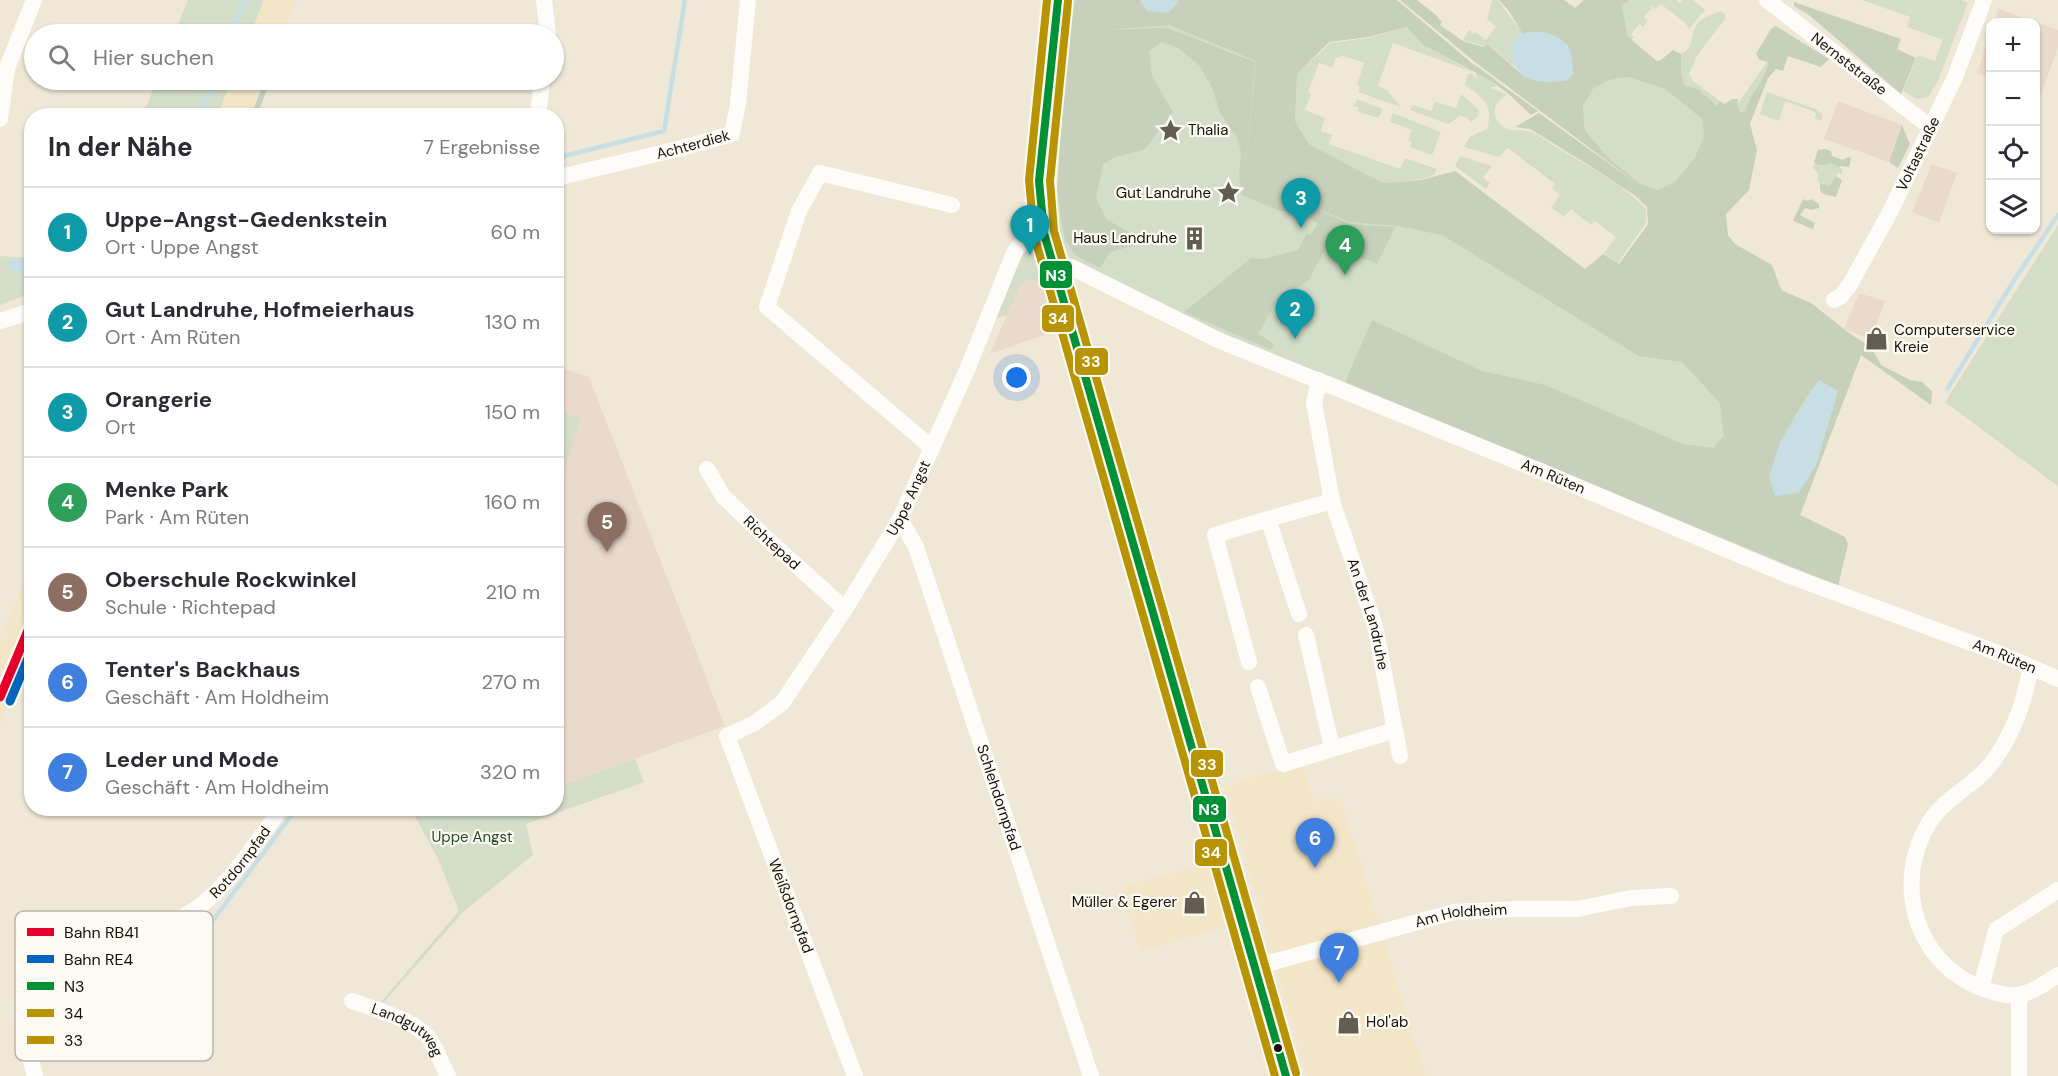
<!DOCTYPE html>
<html lang="de">
<head>
<meta charset="utf-8">
<style>
  :root { --surface:#fff; --page:#f2f2f3; --text:#2b2b33; --muted:#7c7c81; --line:#e1e1e2; --accent:#635d4f }
  body { margin:0; font-family:"DM Sans",sans-serif; background:var(--page); color:var(--text) }
  .controls { position:absolute; right:18px; top:18px; display:grid; overflow:hidden; border-radius:12px; box-shadow:0 2px 4px #0004 }
  .controls button { width:54px; height:54px; display:grid; place-items:center; padding:0; border:0; border-bottom:2px solid var(--line); background:var(--surface); color:var(--text); font:30px sans-serif }
  .you { position:absolute; left:1017px; top:378px; width:21px; height:21px; margin:-15px; border:4px solid #fff; border-radius:50%; background:#1a73e8; box-shadow:0 0 0 9px #1a73e833 }
  .badge { display:grid; place-items:center; width:39px; height:39px; border-radius:50%; background:var(--accent); color:#fff; font-size:20px; font-weight:700 }
  .pin { position:absolute; translate:-50% -50px; filter:drop-shadow(0 2px 3px #0008) }
  .pin::after { content:''; position:absolute; top:32px; width:21px; height:18px; background:inherit; clip-path:polygon(0 0,100% 0,50% 100%) }
  .list { margin:0; padding:0; list-style:none }
  h2 { display:flex; justify-content:space-between; align-items:center; height:78px; margin:0; padding:0 24px; font-size:26px }
  h2 small { font-size:20px; font-weight:400; color:var(--muted) }
  .list li { display:grid; grid-template-columns:39px 1fr auto; gap:18px; align-items:center; box-sizing:border-box; height:90px; padding:0 24px; border-top:2px solid var(--line) }
  .list b { display:block; font-size:22px; white-space:nowrap }
  .list p { margin:0; font-size:20px; white-space:nowrap; color:var(--muted) }
  .list em { font-size:20px; font-style:normal; color:var(--muted) }
  .icon { flex:none; width:33px; height:33px; fill:none; stroke:currentColor; stroke-width:2; stroke-linecap:round; stroke-linejoin:round }
  .map { position:relative; flex:none; width:2058px; height:1076px; overflow:hidden }
  .search { position:absolute; background:var(--surface); box-shadow:0 2px 4px #0004; left:24px; top:24px; width:540px; height:66px; display:flex; align-items:center; gap:15px; box-sizing:border-box; padding:0 21px; border-radius:33px; color:var(--muted); font-size:22px }
  .panel { position:absolute; background:var(--surface); box-shadow:0 2px 4px #0004; left:24px; top:108px; width:540px; height:708px; border-radius:24px }
  .map>svg:first-child { display:block }
  .built { fill:#f2e5c8 }
  .industrial { fill:#eadacc }
  .green { fill:#d3ddc8 }
  .forest { fill:#c6d0ba; fill-rule:evenodd }
  .water { fill:#c7dfe4 }
  .lines { fill:none; stroke-linecap:round; stroke-linejoin:round }
  .stream { stroke:#c7dfe4; stroke-width:4.5 }
  .minor { stroke:#fdfcf9; stroke-width:16 }
  .secondary { stroke:#fdfcf9; stroke-width:24 }
  .bus-1-casing { stroke:#fdfaf4; stroke-width:12 }
  .bus-2-casing { stroke:#fdfaf4; stroke-width:12 }
  .bus-3-casing { stroke:#fdfaf4; stroke-width:12 }
  .bus-1 { stroke:#009035; stroke-width:8 }
  .bus-2 { stroke:#b99402; stroke-width:8 }
  .bus-3 { stroke:#b99402; stroke-width:8 }
  .rail-1-casing { stroke:#fdfaf4; stroke-width:14 }
  .rail-2-casing { stroke:#fdfaf4; stroke-width:14 }
  .rail-1 { stroke:#e4002b; stroke-width:9 }
  .rail-2 { stroke:#0065bd; stroke-width:9 }
  .bus-dot { fill:#171207; stroke:#fdfaf4; stroke-width:2 }
  .labels { text-anchor:middle; stroke-width:4.5; stroke-linejoin:round; paint-order:stroke }
  .street-label { font-size:15px; fill:#171207; stroke:#fdfaf4 }
  .poi-label { font-size:15px; fill:#171207; stroke:#fdfaf4; text-anchor:start }
  .park-label { font-size:15px; fill:#244c29; stroke:#fdfaf4 }
  .key { fill:#fdfaf4; stroke:#b8b4ad; stroke-width:1.5 }
  .key-label { font-size:16px; fill:#171207 }
  .line-badge { stroke:#fdfaf4; stroke-width:2 }
  .badge-label { font-size:16px; text-anchor:middle; font-weight:bold; fill:#fff }
</style>
</head>
<body>
<div class="map">
<svg width="2058" height="1076" viewBox="0 0 2058 1076">
  <rect width="100%" height="100%" fill="#f0e8d6"/>
  <!-- built -->
  <path class="built" d="M263 0H297L283 34H249Z
    M231 80H265L251 115 217 116Z
    M31 564V646L0 723V641Z
    M1303 763 1314 803 1340 796 1426 1076H1307L1225 785Z
    M1211 863 1229 926 1140 951 1121 887Z"/>
  <!-- industrial -->
  <path class="industrial" d="M1999 9 2058 30V47L2041 95 2036 94V22H1994Z
    M1990 33V78L1977 73Z
    M1838 101 1902 125 1889 162 1824 139Z
    M1932 164 1957 173 1939 223 1912 212Z
    M1035 279 1045 287 1058 330 990 354 1021 283Z
    M1859 293 1885 301 1871 339 1844 329Z
    M556 366 589 377 725 726 557 787Z"/>
  <!-- green -->
  <path class="green" d="M188 0H264L250 34H174Z
    M1070 0H1364L1310 18 1291 40 1280 164 1364 199 1417 205 1538 244 1610 294 1861 355 1800 515 1845 537 1848 544 1838 586 1345 382 1328 375 1310 371 1240 342 1069 257 1055 220Z
    M1492 0H1498L1522 33C1510 44 1511 51 1515 67L1487 44 1483 46 1463 40 1469 30 1474 34 1475 32 1486 40 1496 26 1487 20Z
    M1631 0H1676L1680 3 1682 0H1693L1705 10 1689 29 1685 23 1661 4 1656 9 1653 6 1644 17 1647 21 1643 27 1639 24 1631 34 1634 37 1631 41 1627 37V29L1622 5Z
    M1862 0H1962L1968 3 1937 83 1928 97 1917 99 1903 91 1918 55 1935 61 1943 40 1907 27 1910 17Z
    M1721 11 1725 14V19L1698 54 1689 74 1694 82 1720 101 1717 106 1698 89 1685 85 1681 74V54C1696 47 1689 32 1699 22 1704 16 1714 14 1721 11Z
    M1407 27 1423 45 1473 72 1393 43 1378 86 1387 90 1401 107 1358 92 1360 87 1357 85 1364 63 1341 55 1340 58 1336 57 1332 67 1319 63 1308 92 1311 94 1305 110 1325 118 1321 131 1332 135 1329 144 1400 169 1405 158 1437 169 1434 175 1422 179 1383 183 1309 144 1295 121 1297 74 1330 43 1368 38Z
    M1767 62H1770C1763 80 1751 95 1744 112H1740L1737 105Z
    M1477 66 1495 79 1496 87H1490L1507 95C1495 101 1490 113 1500 124 1508 133 1520 128 1530 132 1540 135 1549 143 1558 148 1588 166 1622 183 1646 209V223L1617 264 1604 253 1616 237 1595 221 1591 225 1571 209 1564 217 1551 207 1560 195 1552 188 1555 184 1508 148 1499 157 1464 147 1470 137 1487 129C1494 104 1483 98 1465 85L1468 74H1473L1477 80 1476 74Z
    M1628 77 1665 89 1702 119 1704 136 1695 157 1675 182 1658 190 1639 183 1611 160 1585 131 1583 106 1593 89 1609 80Z
    M157 80H232L217 115H143Z
    M1767 92 1815 109 1822 114V121L1815 119 1816 114 1813 111 1785 101 1779 121 1760 114Z
    M1461 94 1479 110 1478 116 1471 122 1467 118 1460 116 1448 124 1410 110 1413 105 1431 111 1435 102 1456 108Z
    M1357 99 1383 109 1378 118 1357 111 1359 107 1354 106Z
    M1393 113 1441 132 1432 155 1410 147 1412 142 1408 141 1412 130 1390 122Z
    M1460 156 1492 166 1483 177 1490 183 1486 189 1455 166Z
    M1815 163 1817 164 1831 163 1840 166V168L1843 170 1841 174 1838 173 1830 186 1818 182V174L1813 168Z
    M2058 225V486L1945 402Z
    M1026 247H1031L1034 251 1045 287 1035 279 1021 283 1007 315 996 318Z
    M0 256 31 258V293L0 305Z
    M556 411 581 418 564 473 557 470Z
    M635 759 644 782 526 824 533 855 463 912 384 1002H381L459 911 438 859 411 809 556 808 557 787Z"/>
  <!-- forest -->
  <path class="forest" d="M1070 0H1141V3L1178 4V0H1397L1473 64 1538 111 1531 115 1511 96 1490 80 1423 45 1407 27 1368 37 1329 42 1297 74 1295 121 1309 144 1383 183 1421 180 1455 171 1585 269 1603 254 1619 264 1648 224 1647 207 1637 197 1592 167 1530 129 1515 127 1539 113 1643 188 1475 62 1400 0H1417L1436 15 1442 22 1440 25 1463 41 1483 47 1487 44 1526 78 1569 47C1554 32 1543 31 1522 33L1509 11 1499 0H1564L1575 8 1584 0H1631L1622 5 1628 37 1657 61 1661 60 1673 50 1681 54V74L1685 85 1698 89 1717 106 1720 101 1725 104 1732 99H1738L1737 105 1740 112H1744C1751 94 1764 80 1769 62L1760 60 1756 54 1771 29 1776 26 1829 59 1821 67 1788 56 1783 71 1776 69 1768 78 1750 124 1757 150 1749 190 1726 214 1728 235 1735 244 1772 265 1780 287 1783 291 1811 303 1849 333 1871 347 1881 365 1910 380 1922 382 1932 391 1931 405 1861 355 1800 515 1845 537 1848 544 1838 586 1345 382 1372 320 1482 371 1545 385 1683 444 1713 448 1724 436 1720 403 1682 362 1639 356 1442 235 1398 226 1349 222 1289 196 1349 224 1395 227 1377 264 1328 244 1308 281 1276 302 1258 334 1274 344 1271 350 1184 312 1251 258 1264 259 1298 250 1307 233 1311 235 1318 223 1297 212 1280 211 1242 195 1239 175 1241 152 1237 137 1220 113 1213 90 1200 66 1178 48 1162 42 1149 51 1152 76 1173 112 1144 150 1115 157 1103 164 1096 198 1106 219 1139 238 1135 245 1110 252 1100 268 1076 256 1065 240 1057 191ZM1169 25 1256 61 1245 178 1255 62 1168 28 1101 30ZM1628 77 1665 89 1702 119 1704 136 1695 157 1675 182 1658 190 1639 183 1611 160 1585 131 1583 106 1593 89 1609 80ZM1819 380 1838 391 1816 465 1780 442 1805 399Z
    M1794 2 1901 39 1897 49 1916 58 1901 94 1809 15 1794 6Z
    M265 80H271L257 115H251Z
    M1902 125 1910 144 1898 168 1889 162Z
    M1825 149 1831 151 1832 156 1843 160 1848 157 1851 158 1849 167 1836 166 1831 163C1825 165 1819 167 1814 162L1818 150Z
    M1836 176 1842 180 1836 197 1823 194 1820 190V183L1830 186Z
    M1803 199 1807 201 1811 199 1819 204V208L1811 210 1805 208 1800 215 1815 223 1813 229 1793 221Z"/>
  <!-- water -->
  <path class="water" d="M1141 0H1178V3L1168 13 1148 11 1141 3Z
    M1544 32C1569 40 1572 48 1573 74L1566 81C1553 82 1541 83 1529 79 1515 73 1506 52 1515 39 1517 36 1520 35 1522 33Z
    M9 260H30L31 267C21 276 13 275 6 263Z
    M1819 380 1838 391 1816 465 1799 493 1775 496 1769 477 1780 442Z"/>
  <g class="lines">
    <!-- stream -->
    <path class="stream" d="M232 34 245 0
      M200 116 214 80
      M556 158 664 131 685 0
      M1948 388 2016 277 2058 215
      M76 965 207 928 297 808"/>
    <!-- minor -->
    <g class="minor">
      <path d="M544 0 548 34"/>
      <path id="s1" d="M1767 0 1930 127"/>
      <path d="M538 116 542 80"/>
      <path d="M0 119 7 68 34 0"/>
      <path id="s2" d="M556 178 678 149 732 134 738 104 748 0"/>
      <path id="s3" d="M1053 267H1071L1218 340 1543 472 1782 573 2001 654 2058 679"/>
      <path id="s4" d="M1834 300 1841 296 1849 286 1889 214 1955 77 1984 0"/>
      <path d="M0 321 32 311"/>
      <path id="s5" d="M1319 380 1314 403 1332 501 1375 626 1400 756"/>
      <path d="M932 448 767 307 799 211 820 173 952 205"/>
      <path id="s6" d="M707 469 723 496 766 538 845 609"/>
      <path id="s7" d="M900 519 916 547 1091 1076"/>
      <path d="M1299 614 1268 519 1332 501"/>
      <path d="M1306 635 1332 748"/>
      <path d="M1249 662 1215 535 1268 519"/>
      <path d="M2031 667C2024 702 2015 730 1994 760 1979 783 1945 797 1929 823 1893 881 1914 961 1979 987 2016 1002 2026 996 2058 975"/>
      <path d="M1258 687 1283 764 1395 730"/>
      <path id="s8" d="M1255 967 1454 912 1518 909H1577L1631 898 1671 896"/>
      <path d="M1981 988 1996 930 2058 890"/>
      <path id="s9" d="M352 1001C374 1009 419 1021 431 1041 438 1052 442 1065 448 1076"/>
      <path id="s10" d="M35 1076C27 1046 15 1013 27 982 38 955 108 946 134 938 154 932 178 921 196 909 230 885 257 842 281 808"/>
      <path id="s11" d="M855 1076 727 736 755 723 782 703 845 609 900 519 967 370 1014 253C1022 240 1030 237 1044 233"/>
      <path d="M2019 1076V996"/>
    </g>
    <!-- secondary -->
    <path class="secondary" d="M1058 0 1039 181 1044 233 1286 1076"/>
    <defs>
      <path id="bus-1" d="M1058 0 1039 181 1044 233 1286 1076"/>
      <path id="bus-2" d="M1047 0 1029 180 1034 235 1275 1076"/>
      <path id="bus-3" d="M1068 1 1050 181 1054 231 1296 1073"/>
    </defs>
    <!-- bus-1 casing -->
    <use href="#bus-1" class="bus-1-casing"/>
    <!-- bus-2 casing -->
    <use href="#bus-2" class="bus-2-casing"/>
    <!-- bus-3 casing -->
    <use href="#bus-3" class="bus-3-casing"/>
    <!-- bus-1 -->
    <use href="#bus-1" class="bus-1"/>
    <!-- bus-2 -->
    <use href="#bus-2" class="bus-2"/>
    <!-- bus-3 -->
    <use href="#bus-3" class="bus-3"/>
    <defs>
      <path id="rail-1" d="M0 697 32 621"/>
      <path id="rail-2" d="M10 701 32 649"/>
    </defs>
    <!-- rail-1 casing -->
    <use href="#rail-1" class="rail-1-casing"/>
    <!-- rail-2 casing -->
    <use href="#rail-2" class="rail-2-casing"/>
    <!-- rail-1 -->
    <use href="#rail-1" class="rail-1"/>
    <!-- rail-2 -->
    <use href="#rail-2" class="rail-2"/>
  </g>
  <!-- icons -->
  <defs>
    <symbol id="sight-bare" viewBox="-9 -9 18 18"><path d="M0-6L1.8-2.2L6-1.7L2.9 1.2L3.7 5.4L0 3.3L-3.7 5.4L-2.9 1.2L-6-1.7L-1.8-2.2Z" fill="#635d4f" stroke="#fdfaf4" stroke-width="2.5" paint-order="stroke"/></symbol>
    <symbol id="building-bare" viewBox="-9 -9 18 18"><path d="M-4-6H4V6H1V3H-1V6H-4ZM-2.5-4.3h1.7v1.8h-1.7ZM.8-4.3h1.7v1.8H.8ZM-2.5-1h1.7V.8h-1.7ZM.8-1h1.7V.8H.8Z" fill="#635d4f" stroke="#fdfaf4" stroke-width="2.5" paint-order="stroke"/></symbol>
    <symbol id="shop-bare" viewBox="-9 -9 18 18"><path d="M-5-2.5h2.3a2.7 3.5 0 0 1 5.4 0H5L5.5 6h-11ZM-1.5-2.5h3a1.5 2.3 0 0 0-3 0Z" fill="#635d4f" stroke="#fdfaf4" stroke-width="2.5" paint-order="stroke"/></symbol>
  </defs>
  <g fill-rule="evenodd">
    <use href="#sight-bare" x="1154" y="114" width="33" height="33"/>
    <use href="#sight-bare" x="1212" y="176" width="33" height="33"/>
    <use href="#building-bare" x="1178" y="222" width="33" height="33"/>
    <use href="#shop-bare" x="1860" y="322" width="33" height="33"/>
    <use href="#shop-bare" x="1178" y="886" width="33" height="33"/>
    <use href="#shop-bare" x="1332" y="1006" width="33" height="33"/>
  </g>
  <!-- markers -->
  <circle class="bus-dot" cx="1278" cy="1048" r="5"/>
  <g class="labels">
    <!-- street labels -->
    <g class="street-label">
      <text dy="5" stroke="none"><textPath href="#s1" startOffset="104">Nernststraße</textPath></text>
      <text dy="5" stroke="none"><textPath href="#s2" startOffset="141">Achterdiek</textPath></text>
      <text dy="5" stroke="none"><textPath href="#s4" startOffset="170">Voltastraße</textPath></text>
      <text dy="5" stroke="none"><textPath href="#s3" startOffset="544">Am Rüten</textPath></text>
      <text dy="5" stroke="none"><textPath href="#s11" startOffset="669">Uppe Angst</textPath></text>
      <text dy="5" stroke="none"><textPath href="#s6" startOffset="99">Richtepad</textPath></text>
      <text dy="5" stroke="none"><textPath href="#s5" startOffset="242">An der Landruhe</textPath></text>
      <text dy="5" stroke="none"><textPath href="#s3" startOffset="1030">Am Rüten</textPath></text>
      <text dy="5" stroke="none"><textPath href="#s7" startOffset="296">Schlehdornpfad</textPath></text>
      <text dy="5" stroke="none"><textPath href="#s10" startOffset="348">Rotdornpfad</textPath></text>
      <text transform="translate(791 906) rotate(69)" y="5">Weißdornpfad</text>
      <text dy="5" stroke="none"><textPath href="#s8" startOffset="213">Am Holdheim</textPath></text>
      <text dy="5" stroke="none"><textPath href="#s9" startOffset="64">Landgutweg</textPath></text>
    </g>
    <!-- poi labels -->
    <g class="poi-label">
      <text x="1188" y="135">Thalia</text>
      <text x="1211" y="198" text-anchor="end">Gut Landruhe</text>
      <text x="1177" y="243" text-anchor="end">Haus Landruhe</text>
      <text x="1894" y="335">Computerservice<tspan x="1894" dy="17">Kreie</tspan></text>
      <text x="1177" y="907" text-anchor="end">Müller &amp; Egerer</text>
      <text x="1366" y="1027">Hol'ab</text>
    </g>
    <!-- park labels -->
    <g class="park-label">
      <text x="472" y="842">Uppe Angst</text>
    </g>
  </g>
  <!-- legend -->
  <rect x="15" y="911" width="198" height="150" rx="9" class="key"/>
  <rect x="27" y="928" width="27" height="8" fill="#e4002b"/>
  <rect x="27" y="955" width="27" height="8" fill="#0065bd"/>
  <rect x="27" y="982" width="27" height="8" fill="#009035"/>
  <rect x="27" y="1009" width="27" height="8" fill="#b99402"/>
  <rect x="27" y="1036" width="27" height="8" fill="#b99402"/>
  <g class="key-label">
    <text x="64" y="938">Bahn RB41</text>
    <text x="64" y="965">Bahn RE4</text>
    <text x="64" y="992">N3</text>
    <text x="64" y="1019">34</text>
    <text x="64" y="1046">33</text>
  </g>
  <g class="line-badge">
    <rect x="1039" y="260" width="34" height="29" rx="6" fill="#009035"/>
    <rect x="1041" y="304" width="34" height="29" rx="6" fill="#b99402"/>
    <rect x="1074" y="347" width="35" height="29" rx="6" fill="#b99402"/>
    <rect x="1190" y="749" width="34" height="29" rx="6" fill="#b99402"/>
    <rect x="1192" y="795" width="35" height="28" rx="6" fill="#009035"/>
    <rect x="1194" y="838" width="34" height="29" rx="6" fill="#b99402"/>
  </g>
  <g class="badge-label">
    <text x="1056" y="281">N3</text>
    <text x="1058" y="324">34</text>
    <text x="1091" y="367">33</text>
    <text x="1207" y="770">33</text>
    <text x="1209" y="815">N3</text>
    <text x="1211" y="858">34</text>
  </g>
</svg>
<div class="controls">
<button>+</button>
<button>−</button>
<button><svg class="icon" aria-label="locate" viewBox="0 0 24 24"><circle cx="12" cy="12" r="6"/><path d="M12 2v4M12 18v4M2 12h4M18 12h4"/></svg></button>
<button><svg class="icon" aria-label="layers" viewBox="0 0 24 24"><path d="M12 4l9 5-9 5-9-5zM3 14l9 5 9-5"/></svg></button>
</div>
<div class="you"></div>
<div class="pin badge" style="left:1030px;top:255px;background:#0f9aa8">1</div>
<div class="pin badge" style="left:1295px;top:339px;background:#0f9aa8">2</div>
<div class="pin badge" style="left:1301px;top:228px;background:#0f9aa8">3</div>
<div class="pin badge" style="left:1345px;top:275px;background:#2e9e5b">4</div>
<div class="pin badge" style="left:607px;top:552px;background:#8d6e63">5</div>
<div class="pin badge" style="left:1315px;top:868px;background:#3f7fe0">6</div>
<div class="pin badge" style="left:1339px;top:983px;background:#3f7fe0">7</div>
<div class="search"><svg class="icon" aria-label="search" viewBox="0 0 24 24"><circle cx="10" cy="10" r="6"/><path d="M15 15l6 6"/></svg>Hier suchen</div>
<section class="panel">
<h2>In der Nähe<small>7 Ergebnisse</small></h2>
<ul class="list">
<li><span class="badge" style="background:#0f9aa8">1</span><div><b>Uppe-Angst-Gedenkstein</b><p>Ort · Uppe Angst</p></div><em>60 m</em></li>
<li><span class="badge" style="background:#0f9aa8">2</span><div><b>Gut Landruhe, Hofmeierhaus</b><p>Ort · Am Rüten</p></div><em>130 m</em></li>
<li><span class="badge" style="background:#0f9aa8">3</span><div><b>Orangerie</b><p>Ort</p></div><em>150 m</em></li>
<li><span class="badge" style="background:#2e9e5b">4</span><div><b>Menke Park</b><p>Park · Am Rüten</p></div><em>160 m</em></li>
<li><span class="badge" style="background:#8d6e63">5</span><div><b>Oberschule Rockwinkel</b><p>Schule · Richtepad</p></div><em>210 m</em></li>
<li><span class="badge" style="background:#3f7fe0">6</span><div><b>Tenter's Backhaus</b><p>Geschäft · Am Holdheim</p></div><em>270 m</em></li>
<li><span class="badge" style="background:#3f7fe0">7</span><div><b>Leder und Mode</b><p>Geschäft · Am Holdheim</p></div><em>320 m</em></li>
</ul>
</section>
</div>
</body>
</html>
